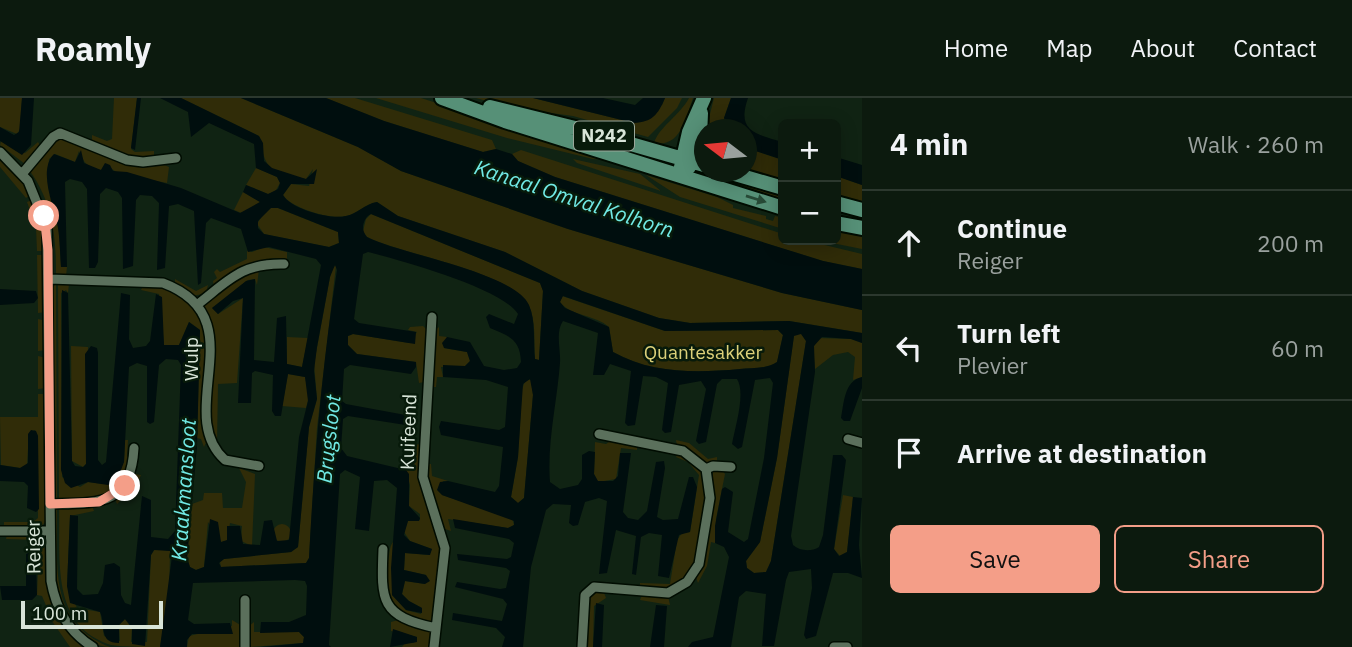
<!DOCTYPE html>
<html lang="en">
<head>
<meta charset="utf-8">
<style>
  :root { --surface:#0c1a0e; --page:#152317; --text:#f1f3f6; --muted:#9aa19e; --line:#2c382e; --accent:#f49e88 }
  body { margin:0; font-family:"IBM Plex Sans",sans-serif; background:var(--page); color:var(--text) }
  .controls { position:absolute; right:21px; top:21px; display:grid; overflow:hidden; border-radius:10px; box-shadow:0 4px 18px #0003 }
  .controls button { width:63px; height:63px; display:grid; place-items:center; padding:0; border:0; border-bottom:2px solid var(--line); background:var(--surface); color:var(--text); font:35px sans-serif }
  .compass { position:absolute; left:694px; top:21px; width:63px; height:63px; border-radius:50%; background:var(--surface); box-shadow:0 4px 18px #0003; rotate:286deg }
  .scale { position:absolute; left:21px; bottom:18px; width:142px; box-sizing:border-box; padding-left:7px; border:4px solid #d8e4d8; border-top:0; font-size:19px; line-height:24px; white-space:nowrap; color:#d8e4d8; -webkit-text-stroke:5px #071a0a; paint-order:stroke }
  .stop { position:absolute; width:21px; height:21px; margin:-16px; border:5px solid #f49e88; border-radius:50%; background:#fff }
  .stop.end { background:#f49e88; border-color:#fff; box-shadow:0 2px 7px #0008 }
  .list { margin:0; padding:0; list-style:none }
  h2 { display:flex; justify-content:space-between; align-items:center; height:91px; margin:0; padding:0 28px; font-size:30px }
  h2 small { font-size:23px; font-weight:400; color:var(--muted) }
  .list li { display:grid; grid-template-columns:46px 1fr auto; gap:21px; align-items:center; box-sizing:border-box; height:105px; padding:0 28px; border-top:2px solid var(--line) }
  .list b { display:block; font-size:26px; white-space:nowrap }
  .list p { margin:0; font-size:23px; white-space:nowrap; color:var(--muted) }
  .list em { font-size:23px; font-style:normal; color:var(--muted) }
  .actions { display:flex; gap:14px; padding:21px 28px }
  .actions a { flex:1; padding:16px 0; border:2px solid var(--accent); border-radius:10px; text-align:center; font-size:24px; color:var(--accent) }
  .actions .main { background:var(--accent); color:#111 }
  .icon { flex:none; width:38px; height:38px; fill:none; stroke:currentColor; stroke-width:2; stroke-linecap:round; stroke-linejoin:round }
  .map { position:relative; flex:none; width:862px; height:549px; overflow:hidden }
  header { display:flex; align-items:center; gap:42px; box-sizing:border-box; height:98px; padding:0 35px; background:var(--surface); border-bottom:2px solid var(--line) }
  header strong { font-size:33px }
  nav { display:flex; gap:38px; margin-inline-start:auto; font-size:24px }
  main { display:flex }
  aside { flex:1; background:var(--surface) }
  .map>svg:first-child { display:block }
  .green { fill:#302c08 }
  .water { fill:#000e0e; fill-rule:evenodd }
  .lines { fill:none; stroke-linecap:round; stroke-linejoin:round }
  .minor-casing { stroke:#000c01; stroke-width:12 }
  .primary-casing { stroke:#000c01; stroke-width:18 }
  .minor { stroke:#5b705c; stroke-width:9 }
  .primary { stroke:#569077; stroke-width:14 }
  .oneway { fill:#274936 }
  .route { stroke:#f49e88; stroke-width:9 }
  .labels { text-anchor:middle; stroke-width:5; stroke-linejoin:round; paint-order:stroke }
  .shield { fill:#071a0a; stroke:#99a79a; stroke-width:2 }
  .shield-label { font-size:18px; font-weight:bold; fill:#d8e4d8 }
  .park-label { font-size:19px; fill:#dbd079; stroke:#071a0a }
  .street-label { font-size:19px; fill:#d8e4d8; stroke:#071a0a }
  .water-label { font-size:21px; font-style:italic; fill:#71eae5; stroke:#071a0a }
</style>
</head>
<body>
<header>
<strong>Roamly</strong>
<nav><a>Home</a><a>Map</a><a>About</a><a>Contact</a></nav>
</header>
<main>
<div class="map">
<svg width="862" height="549" viewBox="0 0 862 549">
  <rect width="100%" height="100%" fill="#102313"/>
  <!-- green -->
  <path class="green" d="M0 0H22L20 31 17 36 0 29Z
    M114 0H137L131 51 135 54 154 53V59L125 58 92 43V37L107 43 112 41Z
    M181 0H241L358 49 401 73 568 131 782 195 862 212V235L789 223 690 225 659 220 582 193 505 154 398 118 377 104C365 106 357 116 346 118 330 122 291 110 283 97L291 86 309 88 313 71 306 81C270 72 266 75 259 38Z
    M326 0H355L492 42 496 51 483 54 384 23Z
    M376 0H421L613 62 593 61 507 40Z
    M476 0H533L634 25 662 7 665 0H682L677 10 648 39 573 18 508 9Z
    M689 0H693C686 19 681 50 654 45 659 29 680 17 689 0Z
    M714 0H731L724 20 730 31 706 32Z
    M59 39 122 63 160 65 169 69 167 85 119 76 105 66 101 72C88 69 84 66 79 53L75 64 55 56 49 61 48 73 59 134 61 169H67L66 178 56 176C56 138 53 106 30 73Z
    M1 43 25 55 38 44 41 49 25 66 0 47Z
    M746 50 783 62V82L747 71Z
    M521 52 783 136V142H804L862 156V171L823 163 555 79 518 63 512 56Z
    M0 59 24 83 30 97 26 100 0 69Z
    M573 61 640 76 661 93 577 65Z
    M256 70 277 79 280 85 275 94 268 96 246 87Z
    M712 76 783 97V103L710 81Z
    M646 77 717 99 733 107V110L766 118V121L773 123 775 118 783 120V131L680 99Z
    M836 78 862 87V104L836 97Z
    M243 94 260 104 244 116 234 112Z
    M32 102 44 131 43 153H37L36 129 27 104Z
    M271 110H278L338 134 339 145 329 149 264 136 257 126 265 113Z
    M371 116 540 185 543 193 539 262 535 261C534 245 536 222 529 208 514 174 400 156 367 139L363 133 366 121Z
    M836 131 862 136V151L817 142H836Z
    M264 149 287 154V161C258 157 237 172 214 189L213 183 217 180 214 174 217 171 220 174 247 161V153L252 154Z
    M37 157H44L46 214 38 215Z
    M336 168 317 330 309 460 306 465 221 469 220 464 224 461 291 454 298 449 309 329 317 301 314 266 330 179 332 169Z
    M259 171 257 187 255 181 248 182 212 210 218 216 243 200 237 285 218 286 217 345 211 330 214 237 204 206 236 179Z
    M175 181 196 193 208 187 206 195 193 198 175 186Z
    M58 184 69 186 68 195 66 192 61 195 62 379 80 389 88 384 103 386 124 364 125 342H128L127 358 131 363 120 389 100 401 59 402Z
    M56 185 57 401 53 395 52 191Z
    M144 186C226 192 207 284 207 342L204 349 201 341 197 340 200 232 189 224 179 247H164L159 196 141 192Z
    M562 198 665 233 778 232 783 237 777 264C767 271 752 270 740 271 697 275 652 276 613 254L609 229C596 217 570 218 560 204Z
    M38 221 46 223V252L38 253Z
    M423 228 427 232 424 284 419 285 416 264 357 256 348 247V238L353 236 409 245 417 234 408 232 410 229Z
    M439 229V238L447 239 444 250 467 254 470 263 465 268 441 269 443 279H437L436 289H431L434 233Z
    M801 235 806 243 771 463 766 474 754 475 747 470 746 463 760 444 777 360 794 237Z
    M287 239 308 240 302 269 287 266Z
    M818 240 851 241 862 245V279L853 282 855 259 848 254 833 257 815 271 813 250Z
    M71 248 88 249 86 366 83 369 72 363Z
    M38 258 46 260V290L38 291Z
    M288 276 305 279 309 298 306 310 282 308Z
    M526 281 531 282 533 297 524 400 518 405 511 399 518 359 522 291Z
    M38 296H46L47 423 39 430H4V424H33L38 420V338L35 332 29 335 27 367 20 370 1 367 0 319H38Z
    M612 342 637 347V352L621 350 616 381 598 384 594 376 595 344 606 346Z
    M676 342 689 345 708 361 717 359V364H704L695 355 677 348Z
    M416 346 421 347V387L442 450 433 521 430 524C389 520 380 494 389 458 390 451 390 448 393 444L392 497 406 512 421 516 422 510 409 503 402 496 405 483 425 486 426 477 404 472 405 455 429 457 432 451 410 443 404 434 408 423 420 422V416L409 408 410 387 406 372 414 373Z
    M679 354 699 368 708 388 697 460 690 477 669 492 640 489V485L670 486 677 442 682 435 690 434 699 377 688 364 676 359Z
    M426 366H431L432 378 448 383H443L442 397 512 420 514 427 508 430 448 421 451 433 445 431 428 393Z
    M239 370 255 376 252 448 241 443 242 428 230 425 227 443 221 444 208 424 204 469 196 472 190 469 187 460 192 406 203 402 204 395H222L223 410H242L246 384Z
    M713 372H722L725 376 716 421 715 445 711 444 707 468 698 485 696 479 713 400Z
    M135 376 141 377 136 388 117 406 115 401Z
    M843 397 853 399 847 454 840 458 834 451Z
    M92 408 94 413 70 418 67 488 77 510 100 514 104 538 120 543 119 527 125 521 132 530 131 544H147L151 457 155 451 170 453 169 500 160 549C144 549 126 549 111 547 49 528 61 459 59 409Z
    M57 410C58 466 47 524 110 549 97 549 87 542 78 532 49 498 54 457 54 414Z
    M273 435a9 9 0 1 1 18 0a9 9 0 1 1-18 0Z
    M7 436 45 439 52 512H48L42 498 37 497 39 442 6 441Z
    M603 492 606 500 594 508 593 549H585L589 499 593 494Z
    M642 497 668 498 670 507 640 502Z
    M47 516 58 518 70 535 87 549H70Z
    M232 522 242 528V549H187L189 538 232 528Z
    M398 522 430 533 431 549H402L406 544 414 545 417 539 391 533V524Z
    M254 524V534H299L304 539 303 545 249 549V528Z"/>
  <!-- water -->
  <path class="water" d="M22 0H34L31 47 22 57 0 43V29L14 37 19 34Z
    M137 0H141L135 52 131 50Z
    M160 0H181L259 38 263 45 264 63 272 70 306 81 317 71 314 86H291L283 97C291 111 330 122 346 118 357 116 365 106 377 104L398 118 505 154 582 193 659 220 690 225 789 223 862 235V245L851 241 822 239 814 248 815 274 791 438 793 447C800 453 811 454 819 449L823 437 833 357H842L846 362 834 451 839 458 847 454 853 399 862 400 859 447 862 480 848 475H833L816 538 806 541 804 537 812 490 811 471 789 474 786 482 774 548H762L766 496 746 493 739 499 731 549H688L692 544 713 539 729 459 724 449 715 445V428L722 391 725 389 733 394 728 434 744 444 748 441 764 360 773 285 770 280 755 282 742 349 738 351 732 346C735 329 746 295 737 281H722L717 286 706 344 699 346 696 343 706 291 701 283 679 287 671 334 665 335 662 332 668 285 656 279 643 278 635 327 628 328 625 325 631 273 610 266 604 277H593L598 235 563 223C555 234 561 252 560 265 557 305 547 344 550 384L560 391 578 387 582 381V357L589 353 595 354 594 376 598 383H613L618 378 620 355H631L623 414 628 420 638 422 647 413 656 364 664 363 665 370 657 419 663 422 678 421 689 379H693L697 389 690 434 679 437 669 480 658 478 662 437 649 435 641 439 636 477 632 476 636 438 616 432 607 475 599 476 607 403 599 400 585 404 578 427 573 428 569 425 571 407 553 406 546 412 531 469 523 549H502L505 539 496 530 452 522 453 515 502 523 507 506 503 501 455 489 457 484 500 491 506 490 510 473 506 470 458 462 457 456 507 461 511 459 514 445 509 441 455 430 453 421 508 430 514 427V423L442 397 437 392 440 384 448 383 495 394 499 388 503 349 441 337 439 329 441 323 499 332 505 329 508 289 486 282 443 279V267L465 268 470 263 467 254 444 250 442 245 447 239 470 244 484 268 504 272 517 270 521 264C520 241 509 238 490 230L486 219 489 216 514 226 518 216C502 190 399 162 368 154L363 156 354 221 359 225 416 234 415 246 353 236 348 238V247L357 256 416 264V269L411 276 350 267 344 271 342 303 346 306 411 318 412 328 348 318 343 321 341 350 347 358 406 372 409 376V408L420 420 419 423H408L404 437 410 443 432 451 430 457 405 455 404 472 426 477 430 483 425 486 405 483 402 496 409 503 422 510V515L406 512 392 497 391 470 397 390 387 382 374 383 369 433 355 431 360 379 345 372 340 376 329 547 331 549H261L303 545 304 539 299 534 260 535 261 524H289L306 517 307 488 305 483 295 482 193 485 188 522 194 526 230 525 233 536H192L187 542V549H160L172 458 170 453 154 452 151 457 145 548 132 546V530L125 521 119 527V545C98 545 106 527 100 514L70 505 67 488 70 417 78 418 77 491 83 497 98 496 103 485 105 467 114 465 120 469 121 497 125 505 131 507 142 398 151 402V439L168 441 175 433 181 267 178 262 166 261 159 267 154 324 150 326 147 324V268L137 265 129 269 124 364 118 380 108 387 88 384 71 390 65 385 61 372 62 192 68 195 72 363 75 368 83 369 86 366 85 256 91 248 97 250 98 255V362L102 367 106 364 121 195 130 197 129 241 133 250 146 248 150 243 156 196 162 199 164 247H179L189 224 200 232 197 348 187 460 190 469 196 472 204 469 210 421 218 424 221 444 227 442V428H240L243 446 260 447 264 423 272 422 277 443 289 442 299 339 308 303 305 279 288 276 281 318H275L272 313 273 277 255 273 252 275 251 305H238L243 200 233 203 218 216 212 210 246 183 255 181 254 262 274 264 277 220 286 218 287 266 302 269 321 167 316 161 269 149 248 154 241 131 211 120 206 125 201 185 198 187 194 113 178 106 169 108 165 170 157 172 159 105 152 98 140 97 136 102 133 168 123 171 122 100 118 94 106 90 100 96 98 164 95 170H89L87 91 82 84 70 81 65 84 67 169H61C60 156 60 143 58 130 55 110 37 73 54 56L75 64 81 52 84 65 101 72 105 65 110 67 113 73 127 74 181 90 240 115 260 104 243 94 246 87 268 96 278 91 280 85 277 79 256 70 254 46 209 25 191 39 188 14ZM271 110H278L338 134 339 145 329 149 264 136 258 130V123ZM371 116 540 185 543 193 539 262 535 261C533 244 536 223 529 207 514 174 399 156 367 139 360 132 363 120 371 116ZM335 167 337 172C322 267 314 364 309 460L306 465 221 469 219 465 224 461 291 454 298 449 309 329 317 301 314 273 317 249 330 179ZM563 198 665 233 778 232 783 237 777 264C767 271 752 270 740 271 697 275 652 276 613 254L609 229 565 210 560 204ZM801 236 806 243 771 463 766 474 754 475 747 470 746 463 760 444 777 360 794 238ZM530 281 533 297 524 400 518 405 511 399 518 359 523 286Z
    M241 0H326L384 23 483 54 496 51 512 56 518 63 555 79 823 163 862 171V212L782 195 568 131 401 73 358 49Z
    M533 0H603L635 7 643 0H665C658 17 652 24 634 25Z
    M731 0H748C736 34 756 36 783 44V62L747 50 746 32 730 31 724 20Z
    M836 59 862 67V87L836 78Z
    M0 191 36 193 38 200 34 205 0 207Z
    M862 279V290L850 323H844L841 320C844 305 844 283 862 279Z
    M31 332 36 333 38 338 39 411 36 414 27 410 28 388 24 384 0 383V367L20 370 28 365V336Z
    M31 454 36 460 37 497 32 502H2L0 488H26V456Z
    M596 505 604 507 602 549H593Z
    M656 507 667 508 664 549H650Z
    M393 531 417 539V544L390 549Z"/>
  <g class="lines">
    <defs>
      <path id="minor" d="M0 54 28 83 47 130 51 483C56 511 68 534 93 549
        M22 76 53 39 60 35 127 62 143 64 176 60
        M49 181 163 185C257 220 172 314 225 362L259 368
        M198 206C229 182 242 165 284 166
        M432 219 423 379 445 450 434 549
        M848 341 862 345
        M706 371 713 368 731 369
        M50 406C99 405 131 408 134 350
        M0 433H50
        M383 451C381 503 380 518 436 530
        M245 502V549
        M582 549 585 497 594 489 668 495 687 484 699 466 710 400 706 371 683 353 599 336
        M834 549H847"/>
      <path id="primary" d="M442 0 505 23 783 110
        M490 9 575 30 704 67
        M681 69 689 34 704 0
        M689 69 700 39 701 15
        M728 74 783 90
        M836 105 862 112
        M836 125 862 130"/>
    </defs>
    <!-- minor casing -->
    <use href="#minor" class="minor-casing"/>
    <!-- primary casing -->
    <use href="#primary" class="primary-casing"/>
    <!-- minor -->
    <use href="#minor" class="minor"/>
    <!-- primary -->
    <use href="#primary" class="primary"/>
  </g>
  <!-- one-way arrows -->
  <defs><path id="oneway-solid" d="M-6-.8H1V-3.2L6.5 0L1 3.2V.8H-6Z" transform="scale(1.75)"/></defs>
  <use class="oneway" href="#oneway-solid" transform="translate(756 101) rotate(17)"/>
  <g class="lines">
    <!-- route -->
    <path class="route" d="M44 118 48 152 50 406 99 404 125 388"/>
  </g>
  <g class="labels">
    <!-- shield labels -->
    <rect class="shield" x="574" y="23.5" width="60" height="29" rx="5"/>
    <g class="shield-label">
      <text x="604" y="44">N242</text>
    </g>
    <!-- park labels -->
    <g class="park-label">
      <text x="703" y="261">Quantesakker</text>
    </g>
    <!-- street labels -->
    <g class="street-label">
      <text transform="translate(191 261) rotate(-90)" y="7">Wulp</text>
      <text transform="translate(408 334) rotate(-88)" y="7">Kuifeend</text>
      <text transform="translate(33 449) rotate(-91)" y="7">Reiger</text>
    </g>
    <!-- water labels -->
    <g class="water-label">
      <text transform="translate(574 101) rotate(18)" y="7">Kanaal Omval Kolhorn</text>
      <text transform="translate(329 341) rotate(-84)" y="7">Brugsloot</text>
      <text transform="translate(184 392) rotate(-86)" y="7">Kraakmansloot</text>
    </g>
  </g>
</svg>
<div class="controls">
<button>+</button>
<button>−</button>
</div>
<svg class="compass" viewBox="-18 -18 36 36"><path d="M0-13l5 13h-10z" fill="#e53935"/><path d="M0 13l5-13h-10z" fill="#9aa19e"/></svg>
<div class="scale">100 m</div>
<div class="stop" style="left:44px;top:118px"></div>
<div class="stop end" style="left:125px;top:388px"></div>
</div>
<aside>
<h2>4 min<small>Walk · 260 m</small></h2>
<ul class="list">
<li><svg class="icon" aria-label="ahead" viewBox="0 0 24 24"><path d="M12 20V5M6 11l6-6 6 6"/></svg><div><b>Continue</b><p>Reiger</p></div><em>200 m</em></li>
<li><svg class="icon" aria-label="left" viewBox="0 0 24 24"><path d="M17 20v-9H6M10 6l-5 5 5 5"/></svg><div><b>Turn left</b><p>Plevier</p></div><em>60 m</em></li>
<li><svg class="icon" aria-label="arrive" viewBox="0 0 24 24"><path d="M6 21V4h12l-3 4 3 4H6"/></svg><div><b>Arrive at destination</b></div></li>
</ul>
<div class="actions"><a class="main">Save</a><a>Share</a></div>
</aside>
</main>
</body>
</html>
